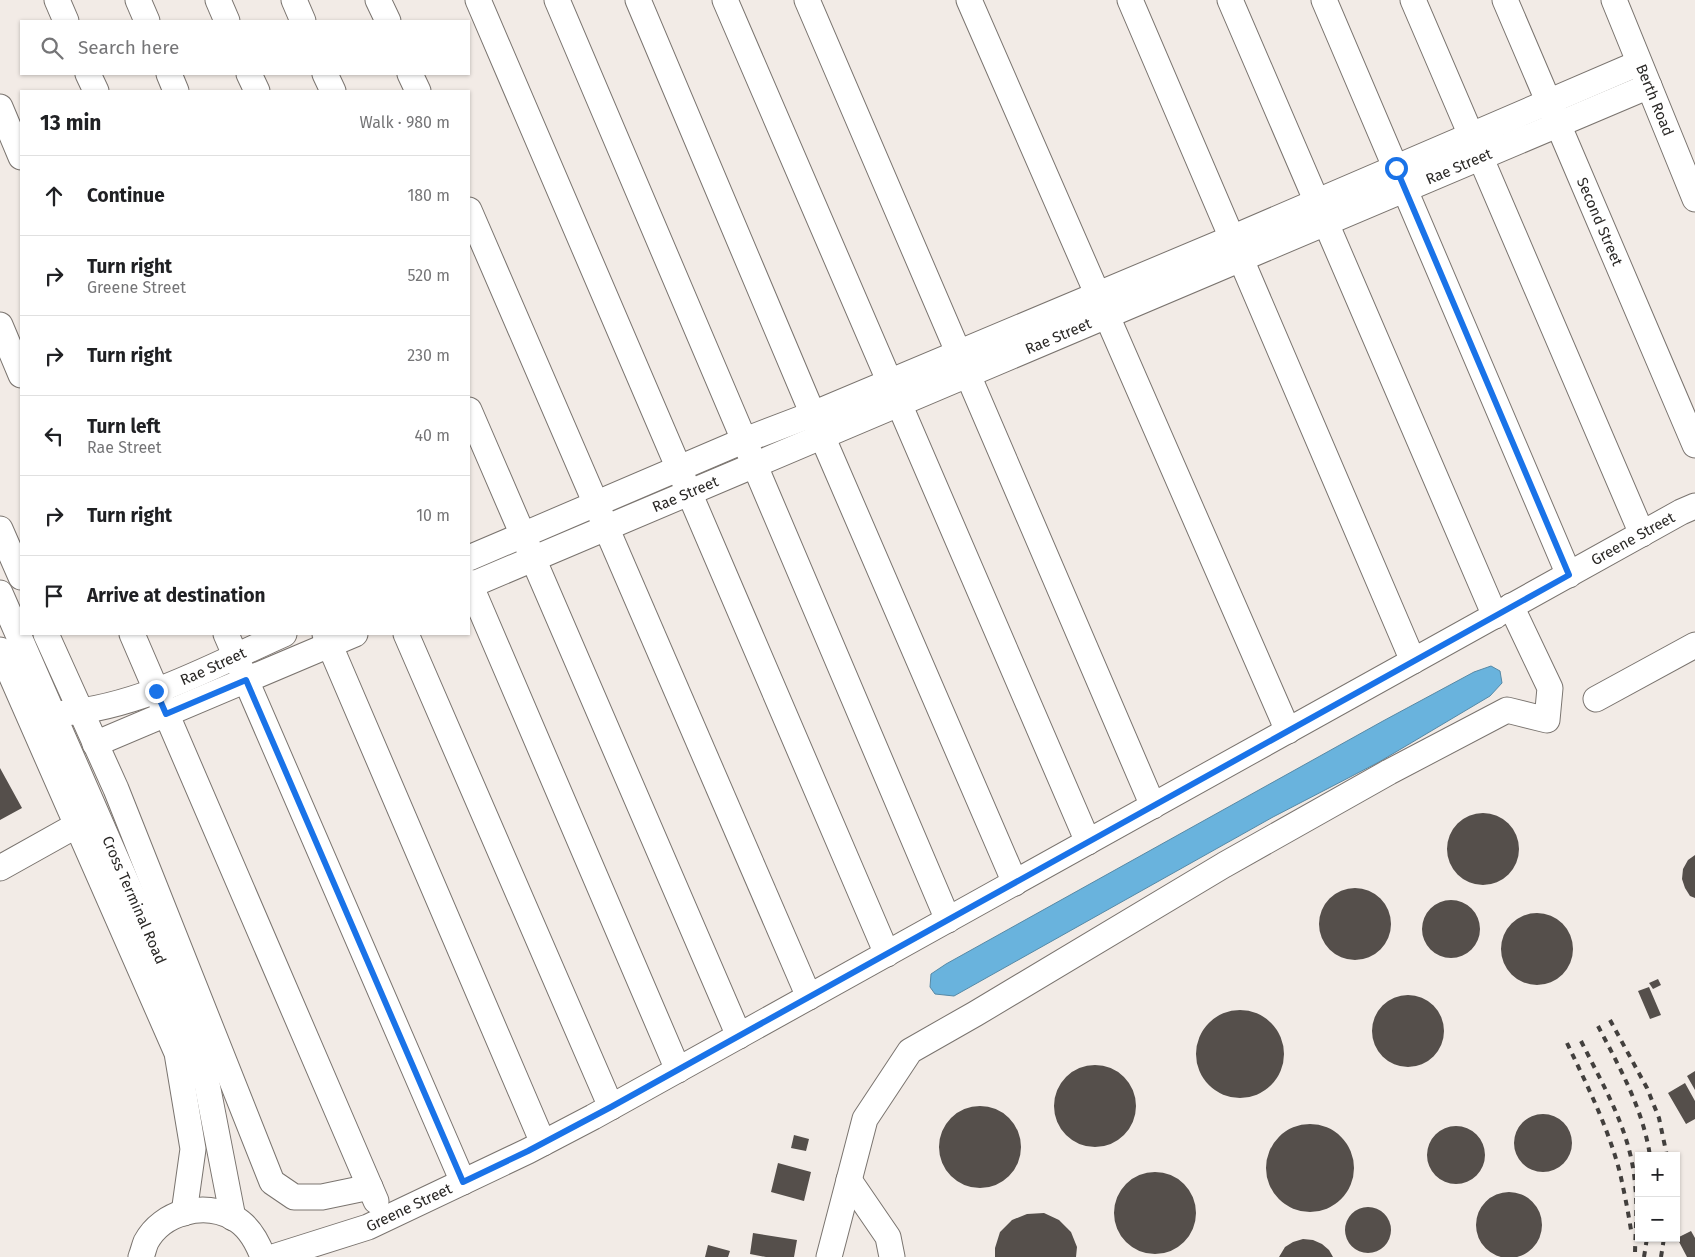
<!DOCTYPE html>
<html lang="en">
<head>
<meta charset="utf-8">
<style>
  :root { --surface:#fff; --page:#f6f6f6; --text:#202124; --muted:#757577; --line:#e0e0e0 }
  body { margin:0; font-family:"Fira Sans",sans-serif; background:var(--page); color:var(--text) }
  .controls { position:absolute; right:15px; bottom:15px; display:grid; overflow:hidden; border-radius:0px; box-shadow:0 1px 4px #0004 }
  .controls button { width:45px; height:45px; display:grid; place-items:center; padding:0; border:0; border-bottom:1px solid var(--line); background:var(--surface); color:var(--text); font:25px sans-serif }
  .stop { position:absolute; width:15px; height:15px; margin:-11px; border:4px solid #1a73e8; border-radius:50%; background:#fff }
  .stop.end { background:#1a73e8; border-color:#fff; box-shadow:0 1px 5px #0008 }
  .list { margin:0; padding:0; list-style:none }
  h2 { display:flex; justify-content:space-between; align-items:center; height:65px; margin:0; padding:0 20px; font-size:21px }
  h2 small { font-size:16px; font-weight:400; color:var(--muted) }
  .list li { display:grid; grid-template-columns:32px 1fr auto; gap:15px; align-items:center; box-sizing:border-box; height:80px; padding:0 20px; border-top:1px solid var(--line) }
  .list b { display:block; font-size:19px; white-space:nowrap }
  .list p { margin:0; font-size:16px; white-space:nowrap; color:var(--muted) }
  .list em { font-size:16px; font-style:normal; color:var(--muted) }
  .icon { flex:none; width:28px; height:28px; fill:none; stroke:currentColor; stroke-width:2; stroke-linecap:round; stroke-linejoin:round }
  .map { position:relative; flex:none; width:1695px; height:1257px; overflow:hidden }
  .search { position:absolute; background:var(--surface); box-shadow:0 1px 4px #0004; left:20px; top:20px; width:450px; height:55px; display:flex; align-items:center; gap:12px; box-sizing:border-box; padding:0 18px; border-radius:0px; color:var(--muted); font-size:19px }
  .panel { position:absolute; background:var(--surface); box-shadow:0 1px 4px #0004; left:20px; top:90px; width:450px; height:545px; border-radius:0px }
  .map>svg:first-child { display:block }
  .water { fill:#69b3dd; stroke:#5689a6 }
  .building { fill:#554f4b }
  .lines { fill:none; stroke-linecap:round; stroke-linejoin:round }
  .minor-casing { stroke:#7a746f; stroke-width:27 }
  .minor { stroke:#fff; stroke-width:25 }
  .rail { stroke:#423f3d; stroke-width:4; stroke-dasharray:6 6; stroke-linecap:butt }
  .route { stroke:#1a73e8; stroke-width:6 }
  .labels { text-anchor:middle; stroke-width:5; stroke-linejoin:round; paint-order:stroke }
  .street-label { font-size:15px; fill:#2a2826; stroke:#f2ebe6 }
</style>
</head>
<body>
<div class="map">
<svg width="1695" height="1257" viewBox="0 0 1695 1257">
  <rect width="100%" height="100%" fill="#f2ebe6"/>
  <!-- water -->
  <path class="water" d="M1491 666 1500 671 1502 683 1490 696 1379 762 1273 817 954 996 935 994 930 987 931 974 946 964 1383 721 1474 672Z"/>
  <!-- building -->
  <path class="building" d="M0 768 22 808 0 820Z
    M1447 849a36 36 0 1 1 72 0a36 36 0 1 1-72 0Z
    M1695 855V898L1690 896 1685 888 1682 879 1683 869 1688 860Z
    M1319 924a36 36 0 1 1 72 0a36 36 0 1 1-72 0Z
    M1422 929a29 29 0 1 1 58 0a29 29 0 1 1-58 0Z
    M1501 949a36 36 0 1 1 72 0a36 36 0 1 1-72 0Z
    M1658 979 1661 985 1653 989 1649 983Z
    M1649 987 1661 1015 1650 1019 1638 991Z
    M1372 1031a36 36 0 1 1 72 0a36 36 0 1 1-72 0Z
    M1196 1054a44 44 0 1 1 88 0a44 44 0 1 1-88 0Z
    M1054 1106a41 41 0 1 1 82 0a41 41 0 1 1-82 0Z
    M1695 1071V1090L1687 1076Z
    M1685 1083 1695 1101V1119L1686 1124 1668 1093Z
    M939 1147a41 41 0 1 1 82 0a41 41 0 1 1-82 0Z
    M1514 1143a29 29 0 1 1 58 0a29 29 0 1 1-58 0Z
    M1266 1168a44 44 0 1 1 88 0a44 44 0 1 1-88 0Z
    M1427 1155a29 29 0 1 1 58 0a29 29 0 1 1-58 0Z
    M794 1135 809 1139 806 1151 791 1148Z
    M778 1163 811 1172 804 1201 771 1192Z
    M1114 1213a41 41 0 1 1 82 0a41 41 0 1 1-82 0Z
    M1476 1225a33 33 0 1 1 66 0a33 33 0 1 1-66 0Z
    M1345 1230a23 23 0 1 1 46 0a23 23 0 1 1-46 0Z
    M1044 1213 1059 1220 1071 1232 1077 1247 1076 1257H995V1248L1000 1232 1012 1220 1027 1214Z
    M1691 1231 1695 1238V1257H1687L1677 1238Z
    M753 1233 797 1240 794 1257H766L750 1254Z
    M1303 1239 1313 1240 1322 1244 1329 1250 1333 1257H1279L1285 1247 1293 1242Z
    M708 1245 730 1251 728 1257H705Z"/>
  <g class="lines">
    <defs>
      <g id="minor">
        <path d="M57 0 66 21"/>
        <path d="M138 0 147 21"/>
        <path d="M218 0 227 21"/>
        <path d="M294 0 303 21"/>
        <path d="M378 0 388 21"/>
        <path d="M478 0 887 954"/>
        <path d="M557 0 948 920"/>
        <path d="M638 0 822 436 1015 883"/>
        <path d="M725 0 1088 842"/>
        <path d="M807 0 1153 806"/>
        <path d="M969 0 1288 731"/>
        <path d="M1130 0 1413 661"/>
        <path d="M1230 0 1495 616"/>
        <path d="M1324 0 1569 575"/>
        <path d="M1413 0 1642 534"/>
        <path id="s1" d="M1505 0 1695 445"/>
        <path id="s2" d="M1614 0 1695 199"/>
        <path d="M88 74 96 91"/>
        <path d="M169 74 176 91"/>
        <path d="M249 74 257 91"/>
        <path d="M325 74 333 91"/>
        <path d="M410 74 418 91"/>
        <path d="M0 107 21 157"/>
        <path d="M469 210 809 997"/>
        <path d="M0 325 21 375"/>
        <path d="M469 410 739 1036"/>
        <path d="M0 529 21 577"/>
        <path d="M469 558 745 440 813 414 1232 238 1639 63"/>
        <path d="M469 582 678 1070"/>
        <path id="s3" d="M469 586 1649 86"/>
        <path id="s4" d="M0 593 187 1021 207 1084 233 1218"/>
        <path d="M46 634 116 789 272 1182 294 1197H322L370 1187"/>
        <path d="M132 634 376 1201"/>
        <path d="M226 634 463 1182"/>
        <path d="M325 634 543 1143"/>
        <path d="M406 634 611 1107"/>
        <path d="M0 650 177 1053 193 1149 184 1213"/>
        <path d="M1596 699 1695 645"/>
        <path id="s5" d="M65 713C142 706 214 665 284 634"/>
        <path d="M95 744 355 634"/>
        <path d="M0 868 77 825"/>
        <path d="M849 1180 888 1237 892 1257"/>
        <path d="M141 1257C143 1252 144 1247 146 1242 162 1212 204 1201 234 1218 249 1226 257 1241 263 1257"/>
        <path id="s6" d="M273 1257 368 1227 528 1151 593 1117 1681 512 1695 506"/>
        <path d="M829 1257 865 1119 910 1051 975 1014 1224 865 1389 772 1507 710 1547 720 1550 688 1511 606"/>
      </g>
    </defs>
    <!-- minor casing -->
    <use href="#minor" class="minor-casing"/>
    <!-- minor -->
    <use href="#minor" class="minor"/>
    <!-- rail -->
    <path class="rail" d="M1610 1020 1647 1088 1659 1118 1667 1156
      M1598 1026C1620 1068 1643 1109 1650 1156
      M1581 1041C1604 1087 1631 1132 1635 1184 1638 1208 1635 1233 1635 1257
      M1567 1043C1587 1085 1608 1127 1620 1173 1624 1191 1628 1211 1631 1230
      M1644 1257 1647 1238
      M1661 1257 1664 1238"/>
  </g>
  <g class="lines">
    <!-- route -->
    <path class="route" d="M156 691 166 714 246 680 463 1182 528 1151 611 1107 1569 575 1396 168"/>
  </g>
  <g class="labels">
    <!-- street labels -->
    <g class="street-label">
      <text dy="5" stroke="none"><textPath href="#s2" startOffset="108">Berth Road</textPath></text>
      <text dy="5" stroke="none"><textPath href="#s3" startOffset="1075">Rae Street</textPath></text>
      <text dy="5" stroke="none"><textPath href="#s1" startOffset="241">Second Street</textPath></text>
      <text dy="5" stroke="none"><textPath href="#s3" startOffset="640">Rae Street</textPath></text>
      <text dy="5" stroke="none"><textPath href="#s3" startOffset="235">Rae Street</textPath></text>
      <text dy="5" stroke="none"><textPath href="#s6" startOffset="1540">Greene Street</textPath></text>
      <text dy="5" stroke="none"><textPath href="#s5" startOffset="156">Rae Street</textPath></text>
      <text dy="5" stroke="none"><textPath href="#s4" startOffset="335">Cross Terminal Road</textPath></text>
      <text dy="5" stroke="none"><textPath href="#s6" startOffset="145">Greene Street</textPath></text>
    </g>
  </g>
</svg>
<div class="controls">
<button>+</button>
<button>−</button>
</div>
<div class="stop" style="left:1396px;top:168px"></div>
<div class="stop end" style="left:156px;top:691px"></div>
<div class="search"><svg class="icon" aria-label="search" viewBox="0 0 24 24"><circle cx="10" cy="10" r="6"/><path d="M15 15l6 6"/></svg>Search here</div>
<section class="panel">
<h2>13 min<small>Walk · 980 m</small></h2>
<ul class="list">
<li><svg class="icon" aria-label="ahead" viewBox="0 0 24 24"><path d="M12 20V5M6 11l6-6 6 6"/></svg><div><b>Continue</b></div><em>180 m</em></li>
<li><svg class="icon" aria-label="right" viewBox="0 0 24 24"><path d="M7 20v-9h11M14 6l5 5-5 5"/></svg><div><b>Turn right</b><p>Greene Street</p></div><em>520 m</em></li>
<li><svg class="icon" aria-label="right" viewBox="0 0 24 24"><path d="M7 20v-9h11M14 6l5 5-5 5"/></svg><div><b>Turn right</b></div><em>230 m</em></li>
<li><svg class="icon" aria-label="left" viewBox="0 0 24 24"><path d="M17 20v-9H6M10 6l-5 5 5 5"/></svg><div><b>Turn left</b><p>Rae Street</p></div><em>40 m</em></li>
<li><svg class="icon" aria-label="right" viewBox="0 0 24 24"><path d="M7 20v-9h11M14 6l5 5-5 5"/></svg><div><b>Turn right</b></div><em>10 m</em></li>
<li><svg class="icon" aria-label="arrive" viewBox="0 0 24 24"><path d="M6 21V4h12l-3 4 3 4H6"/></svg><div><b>Arrive at destination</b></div></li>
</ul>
</section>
</div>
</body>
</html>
